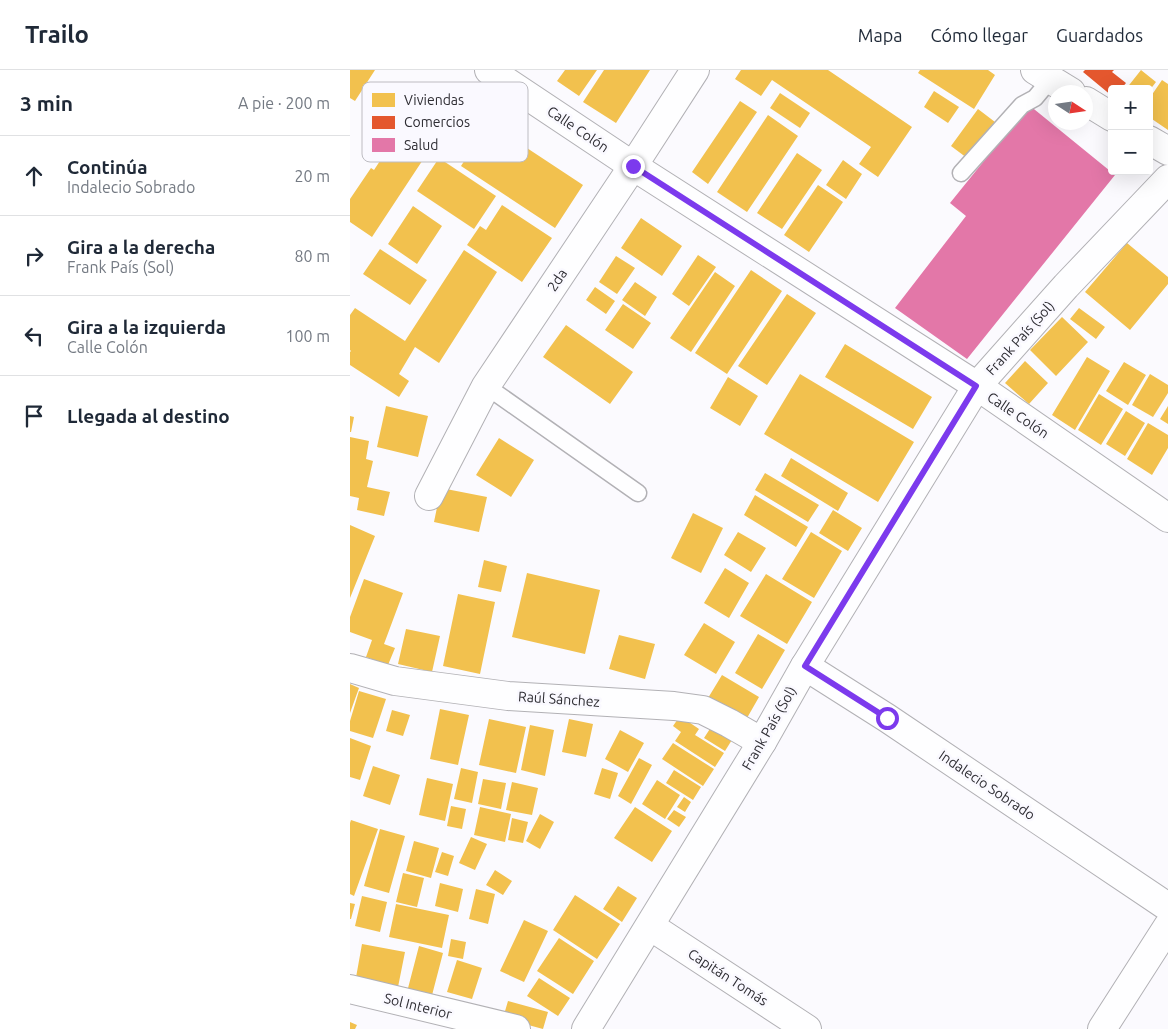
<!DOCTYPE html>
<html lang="es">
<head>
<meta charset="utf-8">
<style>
  :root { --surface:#fff; --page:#f6f6f7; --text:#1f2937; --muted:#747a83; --line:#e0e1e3 }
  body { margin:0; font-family:Ubuntu,sans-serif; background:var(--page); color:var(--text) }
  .controls { position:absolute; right:15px; top:15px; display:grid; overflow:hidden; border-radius:5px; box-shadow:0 5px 20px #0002 }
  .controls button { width:45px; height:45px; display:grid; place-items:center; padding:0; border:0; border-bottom:1px solid var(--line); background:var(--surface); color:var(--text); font:25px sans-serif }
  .compass { position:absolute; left:698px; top:15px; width:45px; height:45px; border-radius:50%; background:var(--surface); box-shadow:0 5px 20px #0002; rotate:102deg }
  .stop { position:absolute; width:15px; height:15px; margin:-11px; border:4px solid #7c3aed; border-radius:50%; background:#fff }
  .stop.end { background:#7c3aed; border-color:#fff; box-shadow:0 1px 5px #0008 }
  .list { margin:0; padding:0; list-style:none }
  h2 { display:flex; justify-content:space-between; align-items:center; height:65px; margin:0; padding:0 20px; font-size:21px }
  h2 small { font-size:16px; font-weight:400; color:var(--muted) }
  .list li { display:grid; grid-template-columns:32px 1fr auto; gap:15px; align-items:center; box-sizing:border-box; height:80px; padding:0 20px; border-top:1px solid var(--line) }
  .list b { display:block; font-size:19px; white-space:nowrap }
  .list p { margin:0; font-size:16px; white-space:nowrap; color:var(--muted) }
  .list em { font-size:16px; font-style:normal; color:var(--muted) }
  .icon { flex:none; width:28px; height:28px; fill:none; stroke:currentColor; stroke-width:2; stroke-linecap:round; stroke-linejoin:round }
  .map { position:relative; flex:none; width:818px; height:959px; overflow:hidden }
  header { display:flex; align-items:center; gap:30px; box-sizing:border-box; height:70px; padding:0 25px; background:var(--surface); border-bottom:1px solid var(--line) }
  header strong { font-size:24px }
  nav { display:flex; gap:28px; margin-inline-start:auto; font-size:18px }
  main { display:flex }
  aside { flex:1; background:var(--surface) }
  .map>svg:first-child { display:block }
  .homes { fill:#f2c14e }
  .shops { fill:#e4572e }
  .health { fill:#e377a8 }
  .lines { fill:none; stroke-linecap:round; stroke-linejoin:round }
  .lane-casing { stroke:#b2b1b5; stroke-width:19 }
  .street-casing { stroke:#b2b1b5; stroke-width:30 }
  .secondary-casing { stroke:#b2b1b5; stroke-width:30 }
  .lane { stroke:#fefeff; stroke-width:16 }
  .street { stroke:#fefeff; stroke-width:28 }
  .secondary { stroke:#fefeff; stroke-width:28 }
  .route { stroke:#7c3aed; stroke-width:6 }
  .labels { text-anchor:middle; stroke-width:5; stroke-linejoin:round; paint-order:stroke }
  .street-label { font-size:14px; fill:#2e2d33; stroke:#faf9ff }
  .key { fill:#faf9ff; stroke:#bdbcc2; stroke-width:1 }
  .key-label { font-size:14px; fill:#2e2d33 }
</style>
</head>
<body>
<header>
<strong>Trailo</strong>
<nav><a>Mapa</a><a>Cómo llegar</a><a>Guardados</a></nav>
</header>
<main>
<aside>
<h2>3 min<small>A pie · 200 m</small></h2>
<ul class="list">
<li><svg class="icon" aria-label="ahead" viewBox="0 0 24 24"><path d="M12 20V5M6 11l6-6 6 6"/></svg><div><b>Continúa</b><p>Indalecio Sobrado</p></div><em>20 m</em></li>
<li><svg class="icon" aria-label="right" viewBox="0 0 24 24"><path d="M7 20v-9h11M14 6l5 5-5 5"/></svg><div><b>Gira a la derecha</b><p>Frank País (Sol)</p></div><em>80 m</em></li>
<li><svg class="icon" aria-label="left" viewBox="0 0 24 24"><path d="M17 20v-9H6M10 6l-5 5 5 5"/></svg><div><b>Gira a la izquierda</b><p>Calle Colón</p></div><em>100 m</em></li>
<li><svg class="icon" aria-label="arrive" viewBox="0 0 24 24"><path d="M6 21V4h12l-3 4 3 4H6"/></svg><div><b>Llegada al destino</b></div></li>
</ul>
</aside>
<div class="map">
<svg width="818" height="959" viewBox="0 0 818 959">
  <rect width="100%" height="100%" fill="#fbfafe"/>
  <!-- homes -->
  <path class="homes" d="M0 0H25L5 31 0 28Z
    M215 0H247L229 26 207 11Z
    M254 0H300L266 53 233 32Z
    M391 0H478L562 57 528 107 509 94 521 77 422 10 411 26 385 9Z
    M570 0H638L645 5 624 39 568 3Z
    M791 0 806 12 799 21V19H776Z
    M812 10 818 14V60L799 47V29Z
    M584 21 609 37 598 53 574 37Z
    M430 23 460 43 450 58 420 38Z
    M390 31 407 42 358 114 342 102Z
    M628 39 645 52 617 88 601 76Z
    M418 45 448 66 397 142 367 122Z
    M139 53 233 115 205 158 111 96Z
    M53 56 82 76 22 167 0 152V129L21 98 24 100Z
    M447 83 472 100 432 159 407 143Z
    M89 88 146 126 124 159 67 121Z
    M493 90 512 104 496 129 476 115Z
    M468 115 493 132 459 182 434 165Z
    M152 135 202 168 172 212 117 175 130 156 136 160Z
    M63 136 92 156 67 194 38 174Z
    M291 148 332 176 312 206 271 178Z
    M777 173 818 207V214L780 260 735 222Z
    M30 179 77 210 60 235 13 204Z
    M114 180 147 202 89 293 65 277 49 304 59 311 49 327 0 295V282L1 281 0 280V245L5 238 55 271Z
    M348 185 366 197 339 236 322 224Z
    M266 186 285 198 267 224 249 212Z
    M401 200 432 221 377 304 345 283Z
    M365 202 385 216 341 282 320 268Z
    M285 212 307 227 295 246 272 230Z
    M245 217 265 231 256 244 236 230Z
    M437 224 466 243 417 315 388 296Z
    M273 234 301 253 283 279 255 260Z
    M729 238 755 257 746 269 720 249Z
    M712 247 738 272 706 306 680 280Z
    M216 255 283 302 260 334 193 287Z
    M495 274 582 327 563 359 475 307Z
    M737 287 760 301 725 360 702 345Z
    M675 291 698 313 679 334 655 313Z
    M774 292 796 305 778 335 756 321Z
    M450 304 564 372 528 432 414 364Z
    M800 304 818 315V323L803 347 782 335Z
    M378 307 408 326 390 356 360 338Z
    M749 324 773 339 751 375 728 360Z
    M36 336 78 346 68 387 27 377Z
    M818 336V354L810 349Z
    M776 341 795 353 775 386 756 374Z
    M0 346 4 347 1 362H0Z
    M798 353 818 365V378L802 405 777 389Z
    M0 367 19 371 16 389 23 391 17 417 40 422 34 446 7 440 9 428 0 426Z
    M149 368 184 390 161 427 126 405Z
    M441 388 498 423 488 441 431 406Z
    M415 403 469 435 458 452 405 420Z
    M91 418 137 427 129 462 84 452Z
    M405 425 458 457 446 477 394 445Z
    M483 440 512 458 498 481 469 463Z
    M343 443 373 458 351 503 321 488Z
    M0 455 25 466 0 528Z
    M388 462 416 478 401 502 374 485Z
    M461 462 492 481 464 528 432 509Z
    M134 490 157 496 151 522 128 517Z
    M375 498 399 513 379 548 354 533Z
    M177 503 250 520 235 584 162 567Z
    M416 504 462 532 437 574 390 546Z
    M14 509 53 523 34 574 45 578 38 595 16 587 22 570 0 562V547Z
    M108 524 145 532 130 604 93 596Z
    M354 553 385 572 366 604 334 585Z
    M56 559 90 566 82 602 48 594Z
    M408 564 435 580 412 619 385 603Z
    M269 565 305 574 295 609 259 599Z
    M372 605 409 627 393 655 355 633Z
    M0 614 9 618 0 643Z
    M9 621 36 629 23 668 0 661V651Z
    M90 639 119 645 108 695 80 689Z
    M42 640 60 645 53 666 36 661Z
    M330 646 349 659 345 665 374 683 365 697 325 671 331 662 323 656Z
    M139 649 176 657 166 703 129 695Z
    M219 649 243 654 236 687 212 682Z
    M365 651 385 665 375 681 354 668Z
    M180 655 204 660 195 706 171 700Z
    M270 660 294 673 278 702 255 689Z
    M0 668 21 676 10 710 0 707Z
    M323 673 364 699 353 716 312 689Z
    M289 688 302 695 281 734 268 726Z
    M23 696 50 705 40 735 13 726Z
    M111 698 128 702 122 733 104 729Z
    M252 698 268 703 260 729 244 724Z
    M324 700 351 717 343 730 316 713Z
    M77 708 103 714 95 751 69 745Z
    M133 709 156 713 151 739 128 734Z
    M307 710 330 725 315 749 292 734Z
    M162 712 188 718 182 745 156 740Z
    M334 727 341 732 335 742 327 737Z
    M101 736 116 739 112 759 97 756Z
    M130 737 161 744 155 772 124 765Z
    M285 737 322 761 302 792 264 768Z
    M324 740 336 747 329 757 317 749Z
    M190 744 204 752 190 779 176 771Z
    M162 748 178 752 173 773 158 770Z
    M1 750 28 759 4 826 0 824V753Z
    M30 759 55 766 39 823 14 816Z
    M121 767 137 774 125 800 109 793Z
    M64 771 89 778 81 808 56 801Z
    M92 782 104 786 98 806 85 802Z
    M145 800 162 811 153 825 136 815Z
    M53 803 74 808 67 837 46 832Z
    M90 813 113 819 108 842 85 836Z
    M268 816 287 828 272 852 253 839Z
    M126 819 145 824 138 854 119 849Z
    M225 825 270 854 247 889 203 860Z
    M12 826 37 832 30 862 5 856Z
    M0 833 5 834 1 849H0Z
    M46 834 99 845 92 878 39 867Z
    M174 850 198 861 174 912 150 901Z
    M209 868 244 891 223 924 187 901Z
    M101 869 116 872 113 889 98 886Z
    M12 874 55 882 47 922 5 913Z
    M69 876 93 883 81 929 57 922Z
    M107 890 132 898 122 929 97 922Z
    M189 908 220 928 208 946 177 926Z
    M158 931 198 942 193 959 153 948Z
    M0 952 7 955 5 959H0Z"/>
  <!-- shops -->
  <path class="shops" d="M735 0H764L762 2 776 13 771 19H762V26L733 2Z"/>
  <!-- health -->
  <path class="health" d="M679 35 765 105 617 289 545 238 616 146 600 133Z"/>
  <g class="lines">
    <defs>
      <path id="lane" d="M611 103 672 35 685 28 700 10
        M136 316 288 423"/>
      <path id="street" d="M139 0 283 96 627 316 818 448
        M79 426 136 316 283 96 345 0
        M455 596 537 648 818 837
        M0 598 45 611 158 626 324 636 353 640 379 653 412 672
        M300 856 457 959
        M0 919 166 959
        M752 959 818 856"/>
      <path id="secondary" d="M685 0 721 22
        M736 31 762 47
        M799 70 818 81
        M236 959 412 672 455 596 627 316 716 216 818 109"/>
    </defs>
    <!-- lane casing -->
    <use href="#lane" class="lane-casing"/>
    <!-- street casing -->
    <use href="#street" class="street-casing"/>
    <!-- secondary casing -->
    <use href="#secondary" class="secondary-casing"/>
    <!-- lane -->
    <use href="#lane" class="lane"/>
    <!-- street -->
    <use href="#street" class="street"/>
    <!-- secondary -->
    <use href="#secondary" class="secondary"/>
  </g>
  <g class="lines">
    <!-- route -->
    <path class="route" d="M283 96 626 316 455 596 537 648"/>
  </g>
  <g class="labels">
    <!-- street labels -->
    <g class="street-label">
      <text transform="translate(228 59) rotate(34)" y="5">Calle Colón</text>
      <text transform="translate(207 210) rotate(-56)" y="5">2da</text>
      <text transform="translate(670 268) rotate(-48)" y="5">Frank País (Sol)</text>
      <text transform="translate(668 345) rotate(34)" y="5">Calle Colón</text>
      <text transform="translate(209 629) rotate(4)" y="5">Raúl Sánchez</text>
      <text transform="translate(419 658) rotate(-60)" y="5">Frank País (Sol)</text>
      <text transform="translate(637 715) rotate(34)" y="5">Indalecio Sobrado</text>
      <text transform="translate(378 907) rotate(33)" y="5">Capitán Tomás</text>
      <text transform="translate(68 936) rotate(14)" y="5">Sol Interior</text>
    </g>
  </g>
  <!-- legend -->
  <rect x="12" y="12" width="166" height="80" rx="8" class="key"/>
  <rect x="22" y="23" width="23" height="14" fill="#f2c14e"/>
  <rect x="22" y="46" width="23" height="13" fill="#e4572e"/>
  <rect x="22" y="68" width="23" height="14" fill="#e377a8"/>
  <g class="key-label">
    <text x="54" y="35">Viviendas</text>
    <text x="54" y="57">Comercios</text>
    <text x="54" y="80">Salud</text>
  </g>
</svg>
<div class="controls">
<button>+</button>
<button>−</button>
</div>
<svg class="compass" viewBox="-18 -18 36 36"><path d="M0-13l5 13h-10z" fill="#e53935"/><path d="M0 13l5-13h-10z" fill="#747a83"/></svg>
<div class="stop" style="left:537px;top:648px"></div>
<div class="stop end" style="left:283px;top:96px"></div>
</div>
</main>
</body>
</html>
